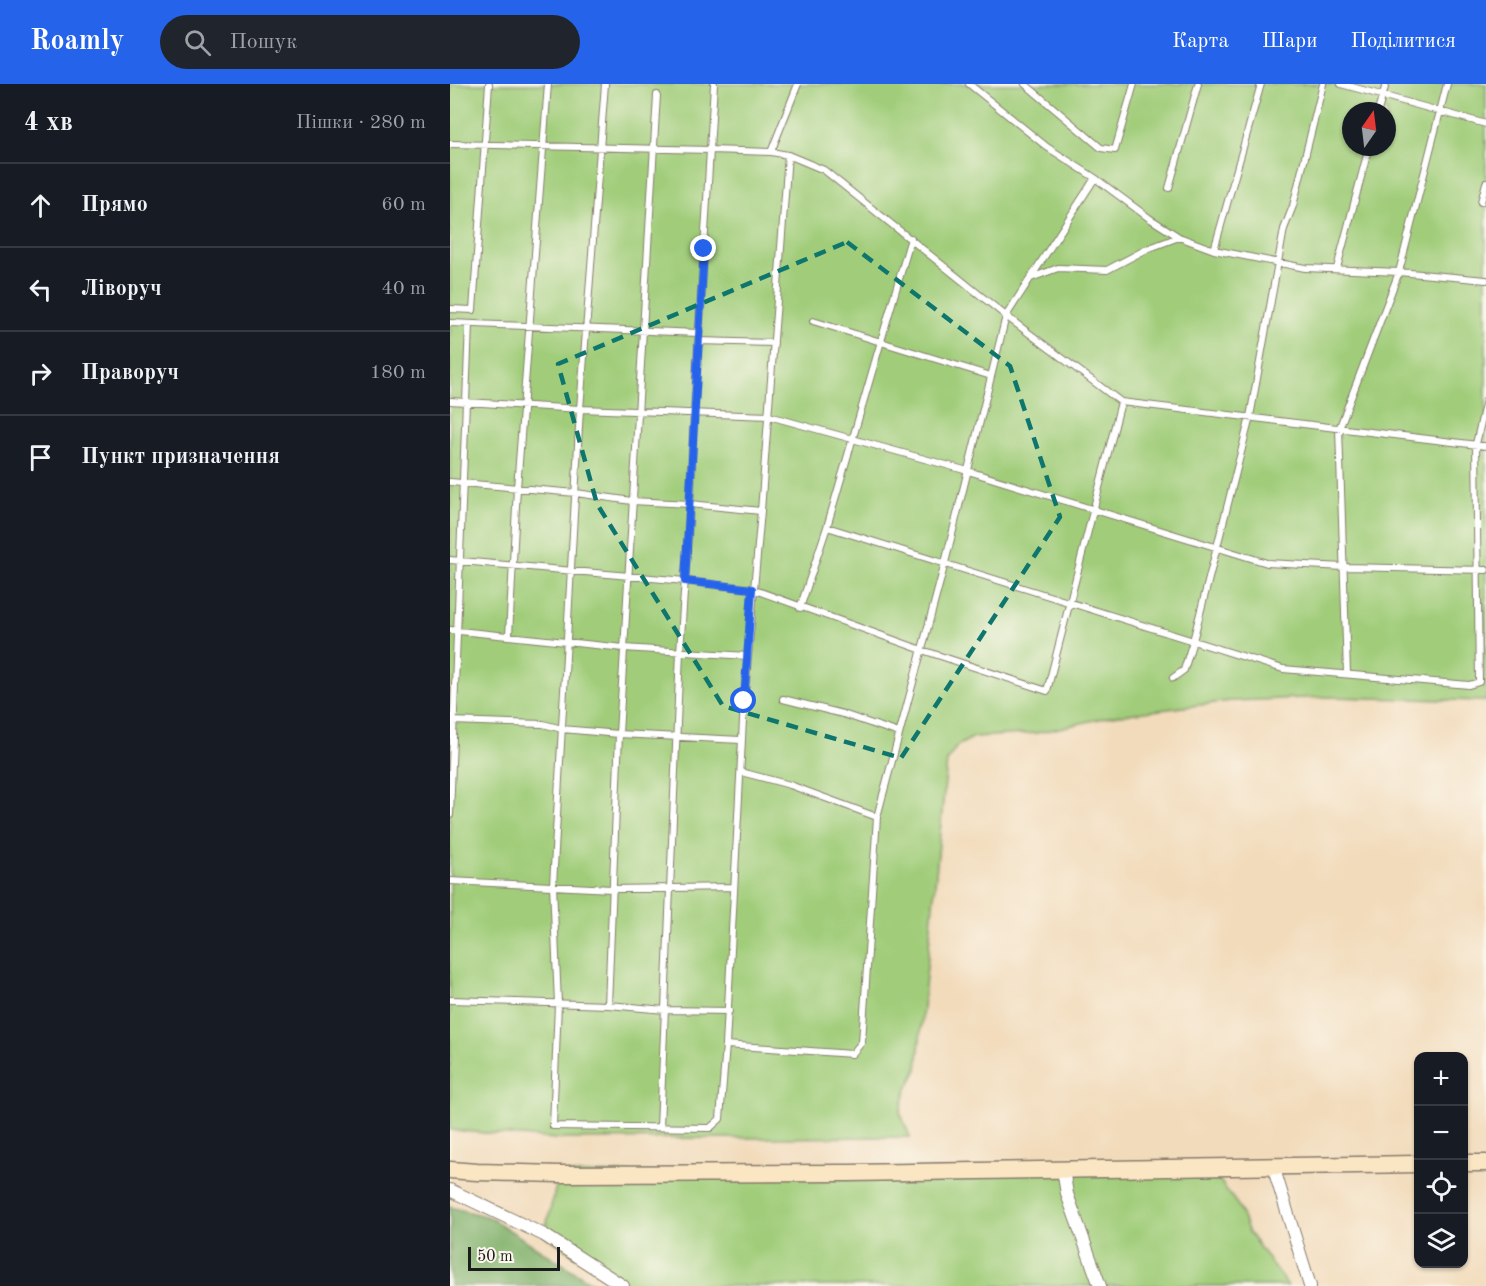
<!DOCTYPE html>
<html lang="uk">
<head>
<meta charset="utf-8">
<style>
  :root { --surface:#171b24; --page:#20242c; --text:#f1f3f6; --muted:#9ea1a6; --line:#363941; --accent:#2563eb }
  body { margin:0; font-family:"Old Standard TT",serif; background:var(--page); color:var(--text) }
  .controls { position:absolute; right:18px; bottom:18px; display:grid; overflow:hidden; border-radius:12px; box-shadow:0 2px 4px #0004 }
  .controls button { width:54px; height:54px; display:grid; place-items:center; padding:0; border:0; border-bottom:2px solid var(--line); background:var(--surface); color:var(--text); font:30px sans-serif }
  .compass { position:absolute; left:892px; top:18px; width:54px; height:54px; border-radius:50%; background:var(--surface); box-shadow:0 2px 4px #0004; rotate:14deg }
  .scale { position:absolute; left:18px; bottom:15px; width:92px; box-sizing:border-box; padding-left:6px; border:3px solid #1c1c1c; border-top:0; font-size:16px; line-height:21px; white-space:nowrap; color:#1c1c1c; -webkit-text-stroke:4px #fbf7ec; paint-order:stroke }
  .stop { position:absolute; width:18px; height:18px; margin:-14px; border:4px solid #2563eb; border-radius:50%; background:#fff }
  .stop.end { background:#2563eb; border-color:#fff; box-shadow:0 2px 6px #0008 }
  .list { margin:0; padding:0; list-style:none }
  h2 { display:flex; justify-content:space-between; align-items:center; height:78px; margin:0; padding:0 24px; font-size:26px }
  h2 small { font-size:20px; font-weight:400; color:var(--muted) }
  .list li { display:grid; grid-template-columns:39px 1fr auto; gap:18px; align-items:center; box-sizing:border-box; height:84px; padding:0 24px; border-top:2px solid var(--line) }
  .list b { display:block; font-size:22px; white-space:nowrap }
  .list em { font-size:20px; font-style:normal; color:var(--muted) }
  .icon { flex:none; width:33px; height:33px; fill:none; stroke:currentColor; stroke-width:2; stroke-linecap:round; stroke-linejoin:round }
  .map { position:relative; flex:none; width:1036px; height:1202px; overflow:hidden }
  header { display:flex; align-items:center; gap:36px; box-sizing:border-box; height:84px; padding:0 30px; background:var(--accent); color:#fff }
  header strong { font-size:28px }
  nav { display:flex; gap:33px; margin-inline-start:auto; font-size:21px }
  .search { width:420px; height:54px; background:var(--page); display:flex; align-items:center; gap:15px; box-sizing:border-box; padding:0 21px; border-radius:33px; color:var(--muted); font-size:22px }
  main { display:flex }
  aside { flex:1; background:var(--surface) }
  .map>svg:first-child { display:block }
  .green { fill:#a1cd7a; stroke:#5e744b; stroke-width:1.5; fill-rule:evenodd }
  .forest { fill:#80b06a; stroke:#4e6643; stroke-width:1.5 }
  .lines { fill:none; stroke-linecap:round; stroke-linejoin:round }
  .service-casing { stroke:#877c6c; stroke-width:8 }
  .minor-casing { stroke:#877c6c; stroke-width:14 }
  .secondary-casing { stroke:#877c6c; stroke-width:19 }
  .service { stroke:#fff; stroke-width:6 }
  .minor { stroke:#fff; stroke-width:12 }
  .secondary { stroke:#fbe6c4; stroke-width:16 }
  .route { stroke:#2563eb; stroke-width:8 }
  .marked { fill:none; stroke:#0f766e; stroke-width:4.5; stroke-dasharray:12 8; stroke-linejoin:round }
</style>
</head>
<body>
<header>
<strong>Roamly</strong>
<div class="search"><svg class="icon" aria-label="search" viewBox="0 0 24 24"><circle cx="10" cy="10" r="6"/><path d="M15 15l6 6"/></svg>Пошук</div>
<nav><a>Карта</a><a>Шари</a><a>Поділитися</a></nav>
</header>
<main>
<aside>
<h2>4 хв<small>Пішки · 280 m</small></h2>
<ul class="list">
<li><svg class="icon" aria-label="ahead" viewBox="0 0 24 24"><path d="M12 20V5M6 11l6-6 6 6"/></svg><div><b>Прямо</b></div><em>60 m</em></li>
<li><svg class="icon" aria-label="left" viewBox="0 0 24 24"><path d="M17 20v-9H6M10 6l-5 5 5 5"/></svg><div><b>Ліворуч</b></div><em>40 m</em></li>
<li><svg class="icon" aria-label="right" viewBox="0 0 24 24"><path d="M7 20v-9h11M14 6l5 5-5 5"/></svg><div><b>Праворуч</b></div><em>180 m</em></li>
<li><svg class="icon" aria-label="arrive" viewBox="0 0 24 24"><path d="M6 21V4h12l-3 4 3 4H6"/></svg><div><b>Пункт призначення</b></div></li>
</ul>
</aside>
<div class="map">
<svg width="1036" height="1202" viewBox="0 0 1036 1202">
  <rect width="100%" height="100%" fill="#fbf7ec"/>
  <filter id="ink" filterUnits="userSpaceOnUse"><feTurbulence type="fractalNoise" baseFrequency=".0167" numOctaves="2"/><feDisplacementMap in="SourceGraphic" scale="12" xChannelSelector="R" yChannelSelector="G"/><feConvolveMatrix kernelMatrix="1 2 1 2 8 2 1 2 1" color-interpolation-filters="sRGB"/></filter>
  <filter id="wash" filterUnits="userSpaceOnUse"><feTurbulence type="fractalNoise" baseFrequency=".008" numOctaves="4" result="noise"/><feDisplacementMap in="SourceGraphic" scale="24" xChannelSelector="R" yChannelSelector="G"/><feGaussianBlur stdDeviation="1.35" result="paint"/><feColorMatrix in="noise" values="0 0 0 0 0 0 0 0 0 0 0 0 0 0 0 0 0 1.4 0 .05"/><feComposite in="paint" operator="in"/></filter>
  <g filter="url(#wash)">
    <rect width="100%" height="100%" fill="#f2dbbb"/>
    <!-- green -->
    <path class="green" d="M0 0H1036V617L879 613 781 617 662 632 587 649 524 653 507 662 497 677 467 985 456 1007 450 1028 460 1053 106 1055 0 1046ZM901 27H937V63H901Z
      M760 1083 789 1123 799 1149 838 1202H173L94 1151 109 1090Z"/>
    <!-- forest -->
    <path class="forest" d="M0 1123 39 1133 147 1202H0Z"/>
  </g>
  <g filter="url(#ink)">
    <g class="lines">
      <defs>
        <path id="service" d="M155 0 130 325 103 801 108 920 103 1042 260 1044 270 1035 276 961
          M519 0 597 63 645 94 699 134 729 153 764 166 855 184 949 188 1036 196
          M575 0 651 64 665 66 684 0
          M891 0 1036 40
          M928 27 936 0
          M0 60 261 66 321 68 338 71 374 86 556 232 671 318 1036 362
          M321 68 348 0
          M338 71 311 427 294 617 276 961 402 970 412 958 427 733 495 479 556 232 645 94
          M719 104 748 0
          M1031 118 1036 99
          M764 166 811 0
          M887 184 919 63
          M581 194 608 184 657 186 697 165 729 153
          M0 225 23 226 39 0
          M363 237 541 292
          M0 239 249 249
          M249 257 324 259
          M0 317 130 325 319 332 518 387 817 479 894 483 1036 486
          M0 398 126 409 182 417 240 420 311 427
          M377 443 833 585 1019 601 1029 598 1026 360 1036 316
          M0 476 235 497 302 505 472 566 597 607 671 318
          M350 524 377 443 461 154
          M0 546 174 564 297 572
          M59 551 67 404 98 0
          M897 589 889 345 949 188 997 0
          M723 594 734 586 743 557 800 333 834 145 843 122 873 0
          M333 615 393 630 449 649
          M1 637 93 640 112 645 169 650 291 656
          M291 688 340 701 427 733
          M0 731 19 240
          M0 797 162 805 283 803
          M0 916 158 921 215 926 279 927
          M158 921 169 650 207 11
          M210 1043 230 568 240 420 244 330 264 0"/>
        <path id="minor" d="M823 1082 860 1202
          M613 1086 617 1110 650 1202
          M0 1106 94 1151 173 1202"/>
        <path id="secondary" d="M1014 1079H1036
          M0 1086 27 1088 109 1090 399 1089 968 1080"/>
      </defs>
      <!-- service casing -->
      <use href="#service" class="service-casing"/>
      <!-- minor casing -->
      <use href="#minor" class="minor-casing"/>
      <!-- secondary casing -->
      <use href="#secondary" class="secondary-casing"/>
      <!-- service -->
      <use href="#service" class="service"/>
      <!-- minor -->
      <use href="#minor" class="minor"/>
      <!-- secondary -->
      <use href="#secondary" class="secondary"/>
    </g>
  </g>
  <g class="lines" filter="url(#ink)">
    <!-- route -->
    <path class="route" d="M254 165 235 497 302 505 294 617"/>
  </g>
  <!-- marked area -->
  <path class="marked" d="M397 158 560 282 610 433 451 674 273 622 147 420 108 280Z"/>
</svg>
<div class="controls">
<button>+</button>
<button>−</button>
<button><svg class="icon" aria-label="locate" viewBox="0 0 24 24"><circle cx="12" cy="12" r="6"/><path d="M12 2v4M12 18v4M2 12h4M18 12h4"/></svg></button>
<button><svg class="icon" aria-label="layers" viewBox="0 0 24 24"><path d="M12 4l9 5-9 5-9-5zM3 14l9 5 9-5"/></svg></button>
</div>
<svg class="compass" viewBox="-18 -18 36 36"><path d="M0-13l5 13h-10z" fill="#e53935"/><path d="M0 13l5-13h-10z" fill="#9ea1a6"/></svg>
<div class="scale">50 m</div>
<div class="stop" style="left:294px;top:617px"></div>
<div class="stop end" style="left:254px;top:165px"></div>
</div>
</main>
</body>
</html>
